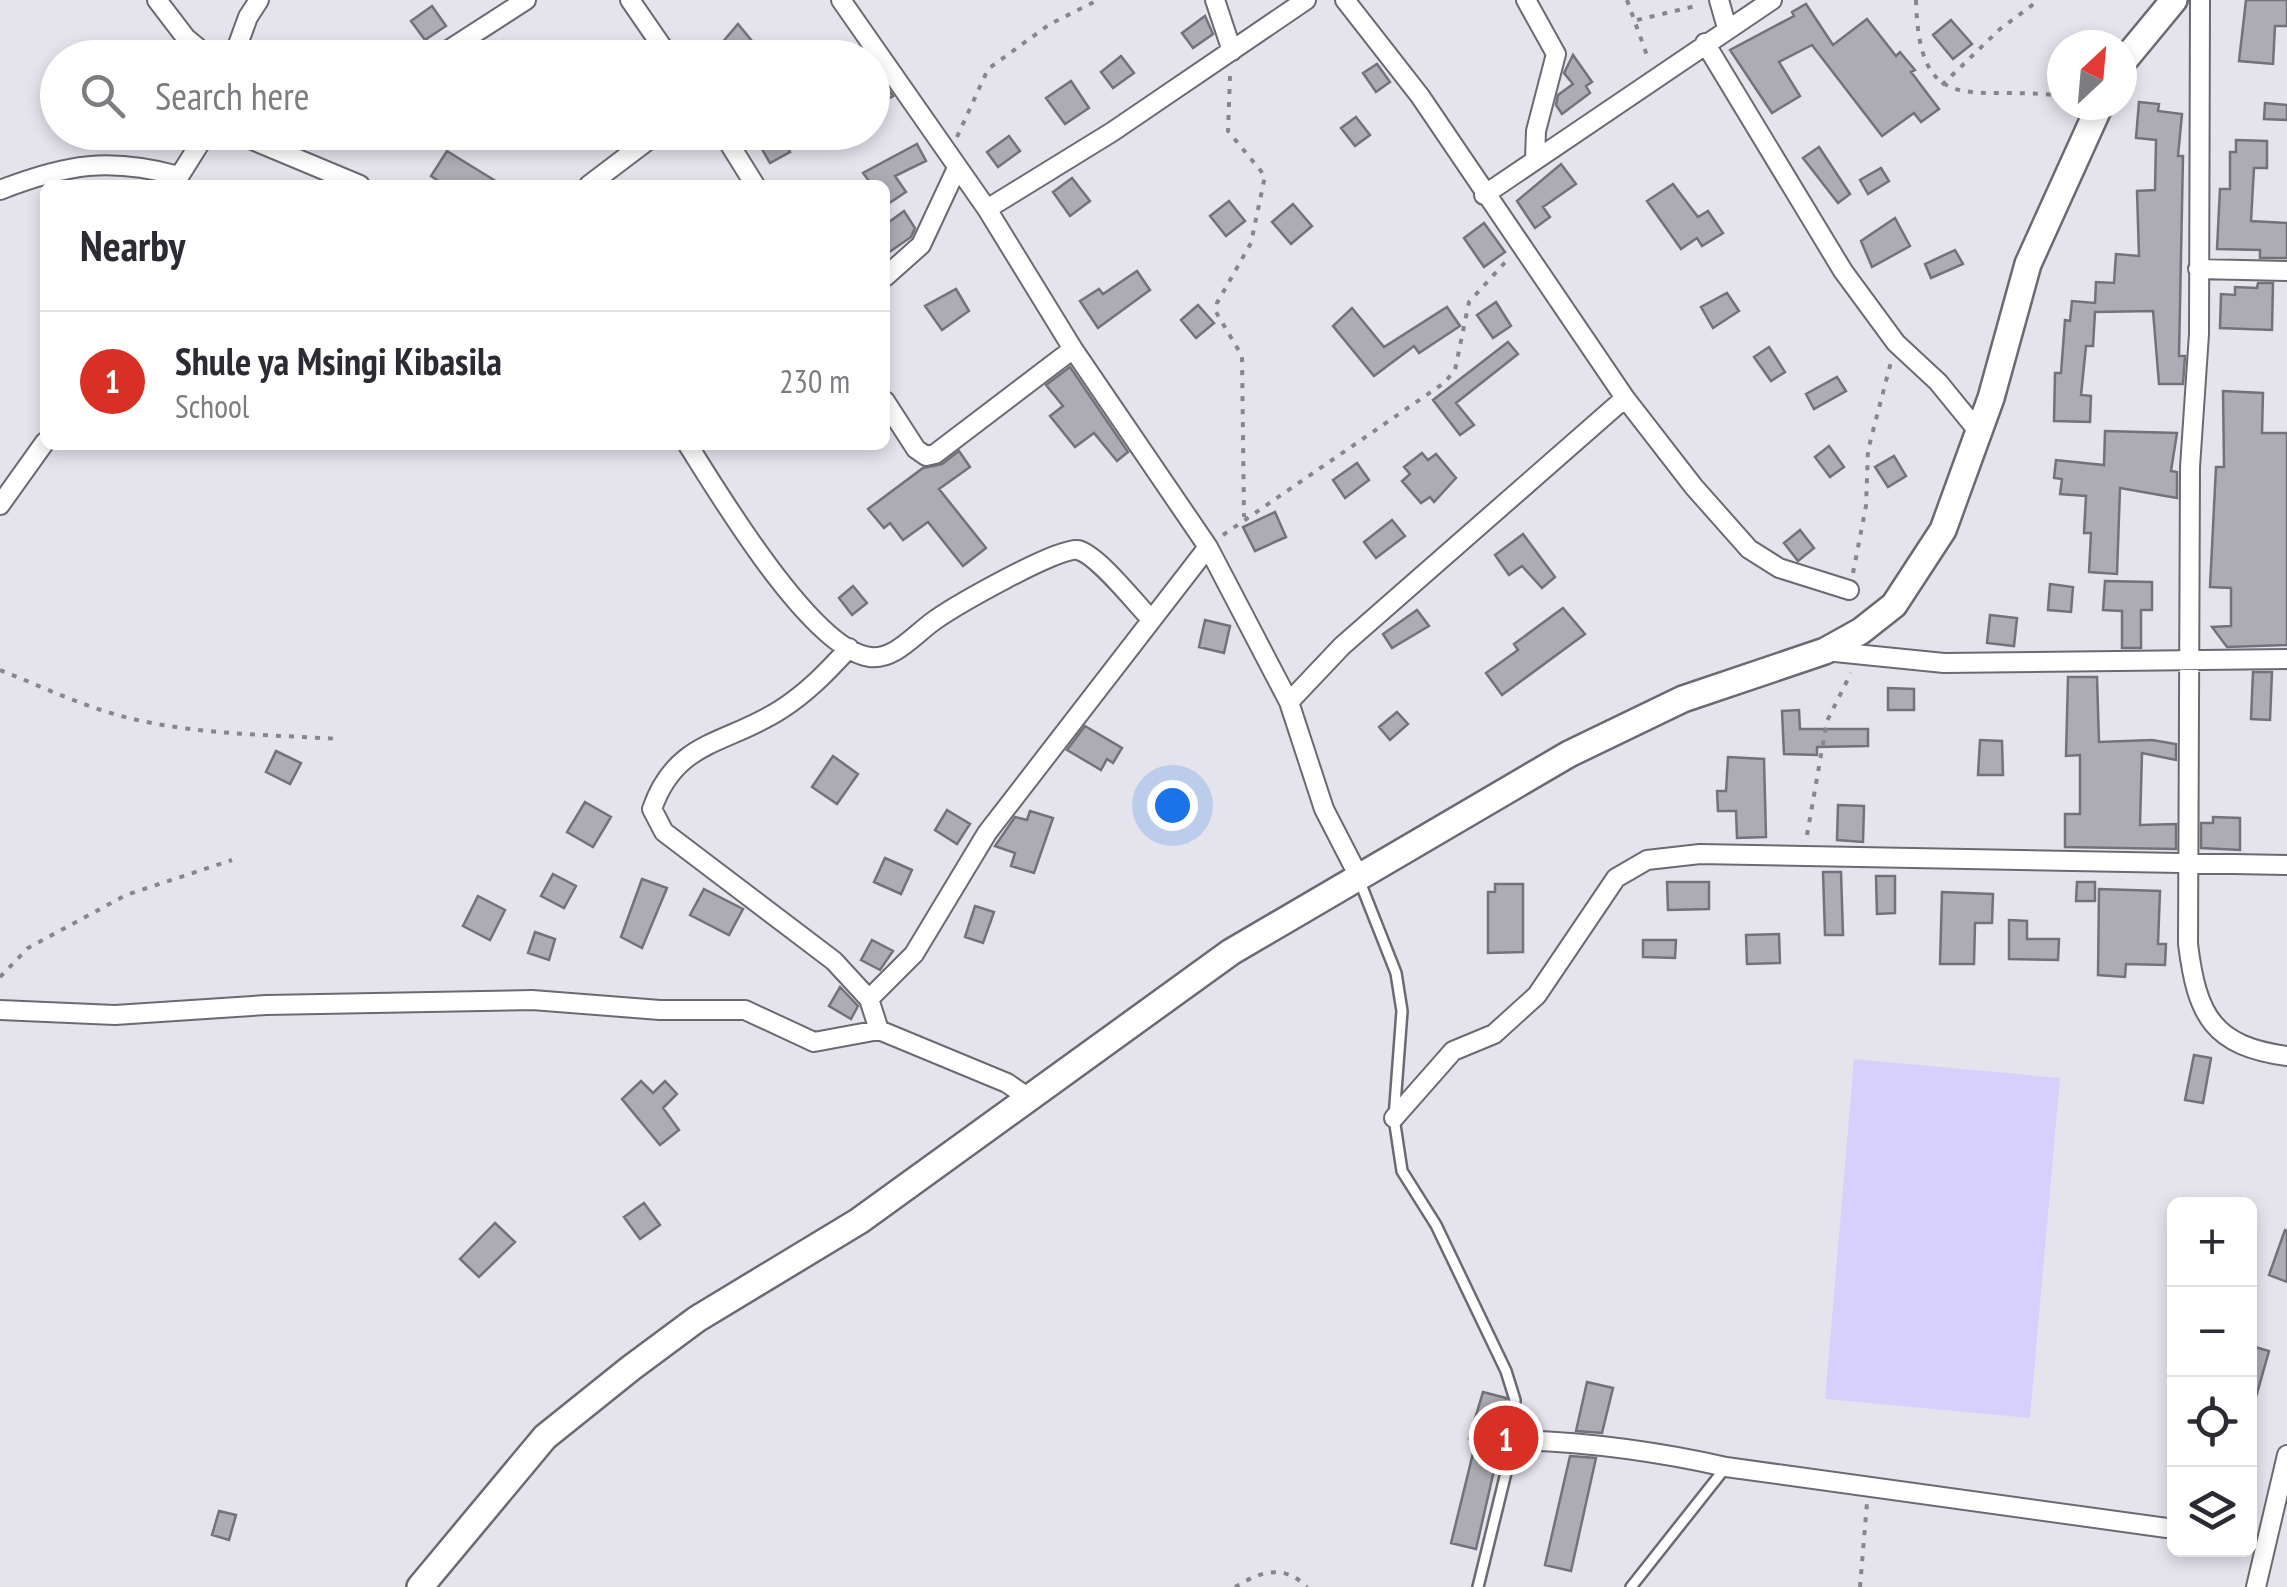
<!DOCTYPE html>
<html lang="en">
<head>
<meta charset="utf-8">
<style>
  :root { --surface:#fff; --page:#f7f7f7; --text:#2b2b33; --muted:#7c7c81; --line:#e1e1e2; --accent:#d93025 }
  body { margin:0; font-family:"PT Sans Narrow",sans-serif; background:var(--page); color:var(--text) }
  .controls { position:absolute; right:30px; bottom:30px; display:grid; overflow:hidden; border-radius:15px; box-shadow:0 5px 15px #0003 }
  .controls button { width:90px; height:90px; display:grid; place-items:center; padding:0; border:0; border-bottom:2px solid var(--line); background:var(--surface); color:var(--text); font:50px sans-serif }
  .compass { position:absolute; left:2047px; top:30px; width:90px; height:90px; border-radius:50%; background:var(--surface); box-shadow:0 5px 15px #0003; rotate:26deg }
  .you { position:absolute; left:1172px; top:805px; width:35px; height:35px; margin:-25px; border:8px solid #fff; border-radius:50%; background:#1a73e8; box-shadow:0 0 0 15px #1a73e833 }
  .badge { display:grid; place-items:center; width:65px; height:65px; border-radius:50%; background:var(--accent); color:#fff; font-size:32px; font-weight:700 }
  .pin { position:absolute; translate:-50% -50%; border:5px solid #fff; box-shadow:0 2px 10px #0006 }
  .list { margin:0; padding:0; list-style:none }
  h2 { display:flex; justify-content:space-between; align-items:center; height:130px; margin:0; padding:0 40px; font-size:42px }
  h2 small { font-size:32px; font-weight:400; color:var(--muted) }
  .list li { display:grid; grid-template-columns:65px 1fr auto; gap:30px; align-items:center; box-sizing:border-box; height:140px; padding:0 40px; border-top:2px solid var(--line) }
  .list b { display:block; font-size:38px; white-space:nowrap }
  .list p { margin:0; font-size:32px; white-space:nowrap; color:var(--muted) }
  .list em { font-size:32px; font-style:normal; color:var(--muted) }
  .icon { flex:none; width:55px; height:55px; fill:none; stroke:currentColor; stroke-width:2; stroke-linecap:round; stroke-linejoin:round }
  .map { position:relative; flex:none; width:2287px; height:1587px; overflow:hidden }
  .search { position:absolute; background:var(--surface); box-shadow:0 5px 15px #0003; left:40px; top:40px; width:850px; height:110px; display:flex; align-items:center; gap:25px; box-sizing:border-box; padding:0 35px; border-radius:55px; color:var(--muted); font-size:38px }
  .panel { position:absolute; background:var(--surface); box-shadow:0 5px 15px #0003; left:40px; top:180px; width:850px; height:270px; border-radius:15px }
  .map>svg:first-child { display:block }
  .green { fill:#d8d0fc }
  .building { fill:#adacb4; stroke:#737279; stroke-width:2.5 }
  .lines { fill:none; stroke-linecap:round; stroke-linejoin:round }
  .lane-casing { stroke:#6b6971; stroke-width:14 }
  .street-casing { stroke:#6b6971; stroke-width:22 }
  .secondary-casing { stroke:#6b6971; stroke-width:30 }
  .path { stroke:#87868c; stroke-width:4; stroke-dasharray:5 8; stroke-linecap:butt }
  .lane { stroke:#fff; stroke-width:9 }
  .street { stroke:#fff; stroke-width:18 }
  .secondary { stroke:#fff; stroke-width:25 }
</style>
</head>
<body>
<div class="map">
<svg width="2287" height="1587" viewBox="0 0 2287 1587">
  <rect width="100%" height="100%" fill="#e5e4ed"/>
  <!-- green -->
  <path class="green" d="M1854 1059 2060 1078 2030 1418 1825 1399Z"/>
  <!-- building -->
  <path class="building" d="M2246 0H2287V26H2275L2273 64 2239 61Z
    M1806 4 1833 45 1867 19 1896 56 1900 52 1915 70 1911 72 1939 109 1921 122 1914 113 1882 136 1812 45 1779 62 1800 96 1772 113 1730 50 1794 16 1792 12Z
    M432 6 446 26 425 40 411 21Z
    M1205 16 1213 34 1193 48 1182 33Z
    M1951 20 1972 44 1953 59 1933 35Z
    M738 24 766 58H732L721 44Z
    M1573 55 1592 82 1586 86 1590 93 1562 114 1556 105 1558 95 1573 84 1564 73Z
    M1121 56 1134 73 1113 88 1101 72Z
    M1377 64 1390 82 1376 92 1363 73Z
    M872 67 893 96 872 108Z
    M1071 81 1089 108 1065 124 1046 98Z
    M2139 102 2159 104 2158 111 2182 114 2178 156H2183L2179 356H2185L2183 384H2159L2153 311 2095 312 2093 346H2086L2081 395 2091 396 2090 422 2054 421 2055 373H2061L2065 320 2070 321 2072 301 2095 303 2096 282 2114 283 2116 254 2139 256 2137 191 2155 190 2156 140 2136 138Z
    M2265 103 2287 105V120L2264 119Z
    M1356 117 1370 135 1355 146 1341 128Z
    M752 132H778L790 152 770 163Z
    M1009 136 1020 151 998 167 987 152Z
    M2236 140 2267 141V168H2254L2251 221 2287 223V258H2260V250L2217 249 2220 189H2230V152H2236Z
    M917 144 926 161 895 176 906 192 885 206V185H872L863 173Z
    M1819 147 1850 194 1838 203 1803 158Z
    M447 151 502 185H445L431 176Z
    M1561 164 1576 184 1543 207 1550 217 1535 228 1517 201Z
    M1881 168 1889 181 1868 194 1860 180Z
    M1072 178 1090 201 1070 216 1053 192Z
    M1673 184 1698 217 1708 211 1723 233 1702 246 1697 238 1681 249 1647 201Z
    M1229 201 1245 221 1226 236 1210 216Z
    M1293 204 1312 226 1291 244 1272 222Z
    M904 211 915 228 911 237 885 255V225Z
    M1895 218 1910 246 1872 267 1861 241Z
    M1484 223 1505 252 1484 267 1464 238Z
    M1955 250 1963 264 1931 278 1925 264Z
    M1137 271 1150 290 1098 328 1080 301 1099 289 1103 294Z
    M2258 283H2273L2272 330 2220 328 2221 294 2235 295V287L2257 288Z
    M956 289 969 311 942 330 925 306Z
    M1727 293 1739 311 1713 328 1701 307Z
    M1496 302 1511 326 1493 338 1477 315Z
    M1198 305 1214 323 1196 338 1181 320Z
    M1447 307 1460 326 1419 353 1414 346 1374 376 1333 326 1352 308 1384 347Z
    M1508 342 1518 354 1456 403 1474 425 1460 435 1433 400Z
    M1769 347 1785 372 1771 381 1754 357Z
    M1070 367 1128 452 1117 461 1094 433 1075 447 1050 416 1063 406 1046 385Z
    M1837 377 1846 391 1814 409 1806 394Z
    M2223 391 2263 393 2262 433H2287V645L2227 647 2212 627 2231 626V588L2210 587 2216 467H2224Z
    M2105 431 2177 433 2171 471 2177 472V498L2120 488 2117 574 2089 572 2091 533H2084L2086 496 2060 494 2062 479 2054 478 2056 460 2104 465Z
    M1829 446 1844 467 1830 477 1815 457Z
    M959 451 970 467 939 489 986 548 963 566 928 522 903 540 890 523 884 528 868 509 923 468 942 464Z
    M1422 453 1428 460 1436 454 1456 478 1434 502 1430 497 1421 503 1402 481 1410 474 1404 467Z
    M1894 456 1906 476 1888 487 1875 467Z
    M1357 463 1369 480 1345 498 1333 480Z
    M1275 512 1286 537 1255 551 1243 527Z
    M1392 520 1405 536 1376 558 1364 542Z
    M1800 530 1814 548 1798 561 1784 543Z
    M1523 534 1555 577 1542 588 1522 566 1509 575 1495 555Z
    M2105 581 2152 582V610H2141V648H2122V611L2103 610Z
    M2050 584 2073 587 2071 612 2048 610Z
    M853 586 867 603 852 615 839 598Z
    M1563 608 1585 634 1502 695 1486 673 1518 650 1514 644Z
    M1417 610 1429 626 1392 648 1383 634Z
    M1990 615 2017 618 2014 646 1987 643Z
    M1205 620 1230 626 1224 653 1199 647Z
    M2253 672H2272L2270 720 2251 719Z
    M2068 677H2097L2099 742 2152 740 2176 744V760L2142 753 2140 825 2176 824V849L2065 847V814H2080V755L2066 756Z
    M1888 688 1914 689V710H1888Z
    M1799 710 1800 729H1868V746L1817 747V755L1784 754 1782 711Z
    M1397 712 1408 724 1390 740 1379 727Z
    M1085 726 1122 748 1113 763 1107 759 1101 770 1067 750Z
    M1980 740 2002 741 2003 775H1978Z
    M276 751 301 763 290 784 266 772Z
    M833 756 858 774 837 804 812 787Z
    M1728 757 1764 759 1766 837 1737 838 1736 811H1718L1717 791H1726Z
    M585 802 611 817 593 847 567 832Z
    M1838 805 1864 806 1863 842 1837 840Z
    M947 810 970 824 957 844 935 830Z
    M1030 811 1053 818 1034 873 1011 866 1015 853 995 846 1015 817 1027 820Z
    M2213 817 2240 818V850L2201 848V823H2213Z
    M885 858 912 870 901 894 874 882Z
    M1823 872H1841L1843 935H1825Z
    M553 874 576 886 564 908 541 896Z
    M1876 876H1895V913L1877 914Z
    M642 879 667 888 642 948 621 937Z
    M1667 882H1709V909L1668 910Z
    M2077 882H2095V901H2076Z
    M1495 884H1523V952L1488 953V892H1495Z
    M704 889 743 909 729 935 690 915Z
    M2099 889 2160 891 2158 944H2166L2165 965 2126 964 2125 977 2098 975Z
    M1942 892 1993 894 1992 923H1975L1974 964H1940Z
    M478 896 505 910 490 940 463 926Z
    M975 906 994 912 983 943 965 937Z
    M2009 920 2027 921V939H2059L2058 960 2009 959Z
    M535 932 555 939 549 960 528 953Z
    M1779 934 1780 963 1747 964 1746 935Z
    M872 940 893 951 880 970 861 960Z
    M1643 940H1676L1675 958 1643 957Z
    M840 987 858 1006 851 1019 829 1006Z
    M2194 1055 2211 1058 2203 1103 2185 1100Z
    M641 1081 653 1093 665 1081 677 1094 663 1108 679 1130 660 1145 622 1099Z
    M644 1203 660 1225 640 1239 624 1217Z
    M495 1223 515 1242 479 1277 460 1259Z
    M2285 1230 2287 1231V1282L2269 1275Z
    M2252 1346 2269 1351 2254 1404 2250 1403Z
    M1587 1382 1613 1388 1602 1433 1576 1431Z
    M1483 1392 1506 1398V1418L1476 1549 1451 1543 1476 1441 1469 1439Z
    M1570 1456 1596 1458 1571 1571 1545 1565Z
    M219 1511 236 1515 229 1540 212 1535Z"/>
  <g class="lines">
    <defs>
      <path id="lane" d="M1360 882 1396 973 1402 1011 1394 1118 1402 1171 1436 1225 1506 1371 1515 1400 1514 1440 1478 1587
        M1631 1587 1726 1467"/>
      <path id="street" d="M157 0 186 38 210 58
        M630 0 670 58
        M841 0 987 209 1073 349 1208 547 1289 702 1324 809 1358 875
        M1215 0 1232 51
        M1345 0 1420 96 1625 398 1694 487 1749 549 1779 568 1849 590
        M1526 0 1556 54 1536 131 1535 159
        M1719 0 1727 28
        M2200 0 2199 334 2190 467 2188 944C2197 1016 2213 1046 2287 1056
        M1705 43 1843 271 1896 343 1938 382 1978 431
        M233 58 248 17 259 0
        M436 58 526 0
        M233 132 360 185
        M722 132 755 185
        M175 183 207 132
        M589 185 659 132
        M0 190C67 164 109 157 179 176
        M1484 195 1772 0
        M987 209 1112 132 1306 0
        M2198 269 2287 271
        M885 277 921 245 957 168
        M885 401 916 449 926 456 935 454 1073 349
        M688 445C719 494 812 650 870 657 895 660 916 633 935 620 955 606 1059 546 1078 550 1098 555 1135 603 1150 618
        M0 505 45 442
        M849 648C828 671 807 693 780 710 725 745 676 740 652 809L664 832 834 961 869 999 879 1030 1007 1083 1030 1099
        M1825 651 1944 663 2287 659
        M1289 702 1342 646 1625 398
        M869 999 914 954 987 833 1208 547
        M0 1010 115 1015 266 1005 532 1000 660 1010H745L814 1042 879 1030
        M1394 1118 1453 1051 1494 1034 1537 995 1616 878 1647 860 1700 854 2287 865
        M1514 1440C1587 1442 1655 1451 1726 1467L2174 1529
        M2256 1587 2287 1455"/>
      <path id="secondary" d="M2122 63 2174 0
        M420 1587 545 1437 631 1368 697 1319 859 1221 1231 952 1569 754 1683 699 1825 651 1861 631 1894 605 1943 530 1991 398 2028 264 2100 105"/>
    </defs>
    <!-- lane casing -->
    <use href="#lane" class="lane-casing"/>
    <!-- street casing -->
    <use href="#street" class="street-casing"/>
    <!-- secondary casing -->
    <use href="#secondary" class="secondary-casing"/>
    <!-- path -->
    <path class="path" d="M1627 0 1649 61
      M1916 0C1919 122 1973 84 2062 96
      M1637 20 1700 5
      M1230 76 1228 131 1265 176 1251 243 1217 303 1216 312 1242 356 1244 517
      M1942 85 2000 29 2039 0
      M957 137 988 69 1050 24 1098 0
      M1223 535 1444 383 1455 370 1469 302 1509 258
      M1853 573 1866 506 1868 450 1891 362
      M0 670C33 683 67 699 101 710 177 735 260 734 339 739
      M1807 835 1827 721 1851 673
      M0 977 28 948 126 895 232 860
      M1235 1587C1260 1572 1283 1563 1307 1587
      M1860 1587 1867 1503"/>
    <!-- lane -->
    <use href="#lane" class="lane"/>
    <!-- street -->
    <use href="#street" class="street"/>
    <!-- secondary -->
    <use href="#secondary" class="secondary"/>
  </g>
</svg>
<div class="controls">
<button>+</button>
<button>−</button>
<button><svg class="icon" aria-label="locate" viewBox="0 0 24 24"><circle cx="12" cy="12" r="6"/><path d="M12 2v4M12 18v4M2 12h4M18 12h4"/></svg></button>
<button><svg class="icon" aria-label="layers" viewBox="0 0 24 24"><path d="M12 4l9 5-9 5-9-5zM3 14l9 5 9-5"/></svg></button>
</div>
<svg class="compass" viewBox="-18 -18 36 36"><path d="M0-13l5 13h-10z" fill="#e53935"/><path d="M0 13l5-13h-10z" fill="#7c7c81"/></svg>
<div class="you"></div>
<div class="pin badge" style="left:1506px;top:1438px">1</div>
<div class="search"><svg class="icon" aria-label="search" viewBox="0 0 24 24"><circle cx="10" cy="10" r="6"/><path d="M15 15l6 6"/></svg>Search here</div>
<section class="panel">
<h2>Nearby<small></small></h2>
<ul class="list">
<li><span class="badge">1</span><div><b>Shule ya Msingi Kibasila</b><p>School</p></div><em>230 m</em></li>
</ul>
</section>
</div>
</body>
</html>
